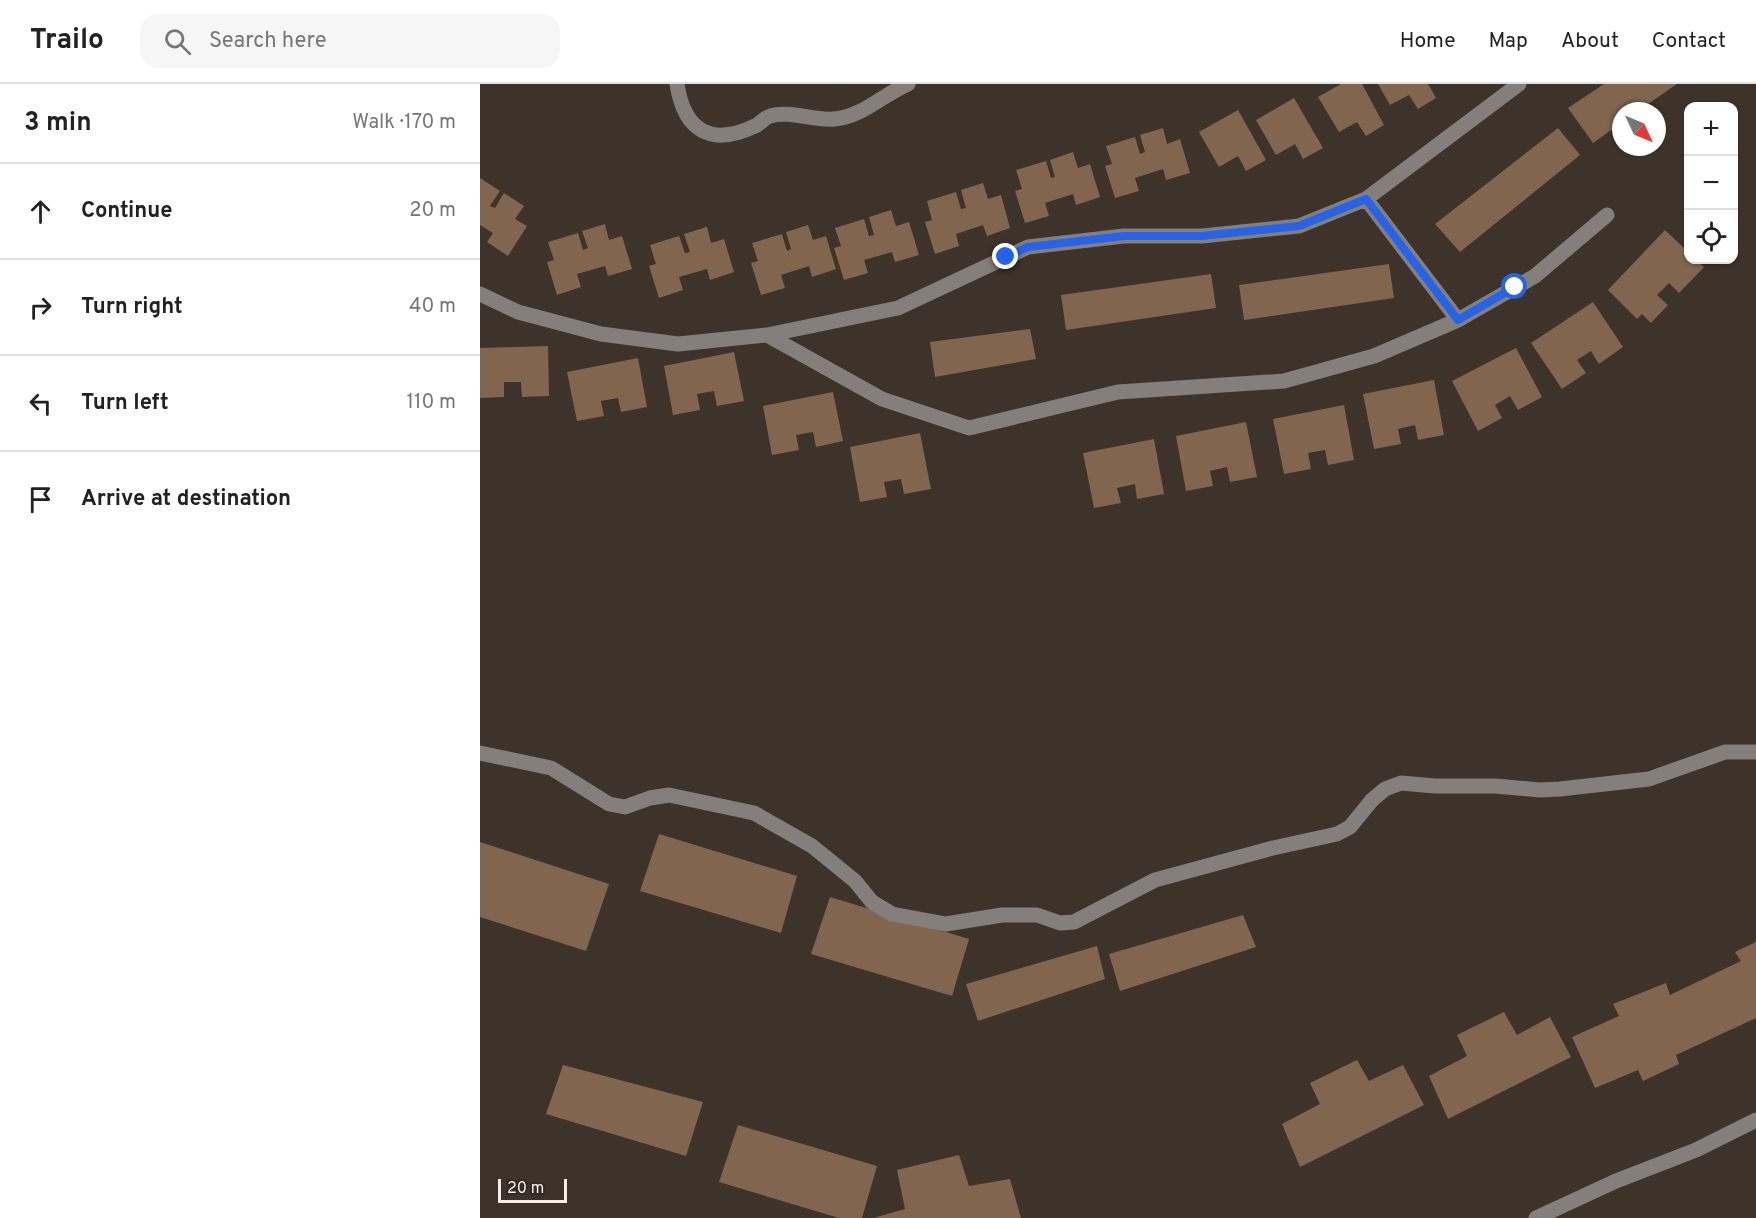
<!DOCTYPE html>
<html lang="en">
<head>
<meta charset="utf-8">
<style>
  :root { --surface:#fff; --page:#f6f6f6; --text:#222; --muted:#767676; --line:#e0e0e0 }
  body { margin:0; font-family:Overpass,sans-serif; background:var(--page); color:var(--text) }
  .controls { position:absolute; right:18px; top:18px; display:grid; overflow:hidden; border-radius:12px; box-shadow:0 2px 4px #0004 }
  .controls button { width:54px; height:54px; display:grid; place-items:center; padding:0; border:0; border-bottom:2px solid var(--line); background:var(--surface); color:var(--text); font:30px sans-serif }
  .compass { position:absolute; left:1132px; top:18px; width:54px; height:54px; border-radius:50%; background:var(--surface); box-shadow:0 2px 4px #0004; rotate:134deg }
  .scale { position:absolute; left:18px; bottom:15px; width:69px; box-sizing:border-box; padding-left:6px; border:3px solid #f5eee9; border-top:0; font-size:16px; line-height:21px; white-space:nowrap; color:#f5eee9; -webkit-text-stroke:4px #332921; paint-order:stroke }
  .stop { position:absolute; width:18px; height:18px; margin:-14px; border:4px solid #2563eb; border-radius:50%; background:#fff }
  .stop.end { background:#2563eb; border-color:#fff; box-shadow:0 2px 6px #0008 }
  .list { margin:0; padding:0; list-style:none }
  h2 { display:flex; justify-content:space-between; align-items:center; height:78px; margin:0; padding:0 24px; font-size:26px }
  h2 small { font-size:20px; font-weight:400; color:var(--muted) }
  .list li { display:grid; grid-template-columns:39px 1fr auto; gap:18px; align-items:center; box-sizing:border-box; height:96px; padding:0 24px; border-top:2px solid var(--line) }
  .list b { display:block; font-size:22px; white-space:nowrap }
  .list em { font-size:20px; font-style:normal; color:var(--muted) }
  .icon { flex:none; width:33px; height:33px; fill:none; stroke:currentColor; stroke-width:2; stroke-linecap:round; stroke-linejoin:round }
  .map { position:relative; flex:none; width:1276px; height:1134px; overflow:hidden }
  header { display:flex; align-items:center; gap:36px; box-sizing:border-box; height:84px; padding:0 30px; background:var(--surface); border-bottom:2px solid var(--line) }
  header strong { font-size:28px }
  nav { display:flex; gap:33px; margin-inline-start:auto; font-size:21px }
  .search { width:420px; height:54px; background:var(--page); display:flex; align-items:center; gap:15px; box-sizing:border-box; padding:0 21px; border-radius:18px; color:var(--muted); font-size:22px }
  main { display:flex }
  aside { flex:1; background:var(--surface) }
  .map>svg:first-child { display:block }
  .building { fill:#81654f }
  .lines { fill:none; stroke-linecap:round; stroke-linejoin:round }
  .minor { stroke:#847f7a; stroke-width:15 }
  .route { stroke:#2563eb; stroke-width:8 }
</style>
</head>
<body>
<header>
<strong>Trailo</strong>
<div class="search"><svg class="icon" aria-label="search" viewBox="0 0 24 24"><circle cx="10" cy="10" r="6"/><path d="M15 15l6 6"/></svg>Search here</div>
<nav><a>Home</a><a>Map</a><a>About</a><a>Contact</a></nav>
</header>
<main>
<aside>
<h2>3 min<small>Walk · 170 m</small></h2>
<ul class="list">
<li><svg class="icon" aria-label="ahead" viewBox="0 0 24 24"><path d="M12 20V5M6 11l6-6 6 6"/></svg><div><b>Continue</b></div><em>20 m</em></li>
<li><svg class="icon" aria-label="right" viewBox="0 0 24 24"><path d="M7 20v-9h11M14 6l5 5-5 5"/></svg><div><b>Turn right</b></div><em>40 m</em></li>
<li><svg class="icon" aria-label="left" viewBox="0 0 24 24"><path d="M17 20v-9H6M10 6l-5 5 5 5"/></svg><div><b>Turn left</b></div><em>110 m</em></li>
<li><svg class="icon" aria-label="arrive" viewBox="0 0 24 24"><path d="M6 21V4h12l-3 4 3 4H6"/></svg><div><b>Arrive at destination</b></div></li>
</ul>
</aside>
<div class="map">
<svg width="1276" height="1134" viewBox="0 0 1276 1134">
  <rect width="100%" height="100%" fill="#3d332b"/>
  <!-- building -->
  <path class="building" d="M861 0H882L904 41 886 52 877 38 859 48 838 13Z
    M898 0H948L956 14 938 25 929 11 910 21Z
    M1124 0H1197L1158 27H1141V39L1113 59 1088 24Z
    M814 14 843 64 823 75 815 60 796 71 776 36Z
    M758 26 786 76 766 87 758 72 739 83 719 48Z
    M683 44 687 60 700 55 710 89 686 96 683 85 655 94 659 107 635 114 625 82 632 80 626 62 655 53 660 70 665 68 660 51Z
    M1078 44 1100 71 980 168 955 140Z
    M593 68 598 84 610 80 620 113 596 121 593 110 565 119 569 132 545 139 535 107 542 105 536 86 566 77 571 94 575 93 570 76Z
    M0 94 20 107 10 122 15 124 24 109 44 122 35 135 47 142 28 172 7 158 13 149 0 141Z
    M503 99 508 115 521 111 530 144 507 152 503 141 476 150 479 162 455 170 445 138 452 136 447 117 476 108 481 125 486 124 481 106Z
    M411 126 416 142 429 138 439 171 415 178 412 168 384 176 388 189 364 196 354 164 361 162 355 144 384 135 389 152 394 151 389 133Z
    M125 140 129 156 142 152 152 185 128 192 125 182 97 190 101 203 77 211 67 178 74 176 68 158 98 149 103 166 108 164 102 147Z
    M328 141 333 156 346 152 356 185 332 193 329 182 301 191 305 204 281 211 271 179 278 177 272 159 302 150 307 167 311 165 306 148Z
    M227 143 231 159 244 155 254 188 230 196 227 185 199 193 203 206 179 214 169 182 176 180 170 161 199 152 205 169 210 168 204 150Z
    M1185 146 1208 168V176H1216L1224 183 1199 209 1189 199 1177 211 1188 221 1171 239 1162 230 1157 235 1128 206Z
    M909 180 914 214 764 236 759 201Z
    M731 190 736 224 586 246 581 211Z
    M1113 218 1143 263 1119 280 1111 267 1097 276 1106 289 1082 305 1051 259Z
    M550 245 556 275 455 293 450 258Z
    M68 262 69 312 42 313 41 298H24V313L0 314V264Z
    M1036 264 1062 313 1038 326 1030 312 1015 321 1022 334 998 347 972 297Z
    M254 268 264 317 237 322 234 307 217 310 220 326 193 331 184 282Z
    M158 274 167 323 141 328 138 314 121 317 124 332 97 337 87 288Z
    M954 296 964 351 938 356 935 341 918 345 921 360 894 365 883 310Z
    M353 308 363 357 336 363 333 348 316 351 319 366 292 371 283 322Z
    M864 321 874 376 848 381 845 366 828 369 831 385 804 390 793 335Z
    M766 338 777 393 750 398 747 383 730 387 733 402 706 407 696 352Z
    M440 349 451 405 424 410 421 395 404 398 407 413 380 418 370 363Z
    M674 355 684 410 657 415 655 400 637 404 641 419 614 424 603 369Z
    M179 750 317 792 301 849 160 807Z
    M0 758 129 800 106 867 0 833Z
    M350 813 489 855 472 912 331 870Z
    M763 831 776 863 640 907 629 870Z
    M1276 858V934L1196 971 1199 980 1163 997 1158 986 1115 1004 1092 953 1139 932 1133 920 1186 899 1190 911 1261 877 1255 868Z
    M617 862 625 895 498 937 486 900Z
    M1024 928 1037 951 1070 933 1091 973 968 1035 949 992 987 972 977 951Z
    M877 976 889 997 923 981 944 1021 820 1083 802 1040 840 1020 830 999Z
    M83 981 223 1018 206 1072 66 1030Z
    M258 1041 397 1082 382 1134H359L239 1098Z
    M479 1071 489 1102 530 1095 541 1134H393L425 1125 417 1086Z"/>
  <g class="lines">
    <!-- minor -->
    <path class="minor" d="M197 0C204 47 231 63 275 42 280 40 284 34 290 32 310 26 333 37 354 35 382 33 402 11 428 0
      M886 115 978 236
      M0 210 38 228 121 250 198 260 287 251 418 224 548 163 644 152H722L819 142 886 115 1039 0
      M287 251 402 315 489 344 638 308 804 297 894 272 978 236 1055 192 1127 131
      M0 669 71 684 129 720 145 723 170 714 189 711 274 729 332 762 375 797 392 818 412 830 466 840 522 831H557L580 839 594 838 675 796 793 764 857 750 870 743 892 716 905 705 921 699 955 702H1015L1060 706 1080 705 1169 695 1245 668H1276
      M1056 1134 1136 1097 1216 1066 1276 1036"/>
  </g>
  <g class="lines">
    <!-- route -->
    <path class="route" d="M526 173 548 163 644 152H722L819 142 886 115 978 236 1035 203"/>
  </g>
</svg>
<div class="controls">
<button>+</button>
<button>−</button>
<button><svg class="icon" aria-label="locate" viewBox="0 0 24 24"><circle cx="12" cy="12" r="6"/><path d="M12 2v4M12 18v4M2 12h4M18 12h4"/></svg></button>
</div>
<svg class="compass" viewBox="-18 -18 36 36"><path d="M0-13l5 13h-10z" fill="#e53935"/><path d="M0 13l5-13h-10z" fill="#767676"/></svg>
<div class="scale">20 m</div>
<div class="stop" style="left:1035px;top:203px"></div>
<div class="stop end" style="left:526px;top:173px"></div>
</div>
</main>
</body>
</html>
